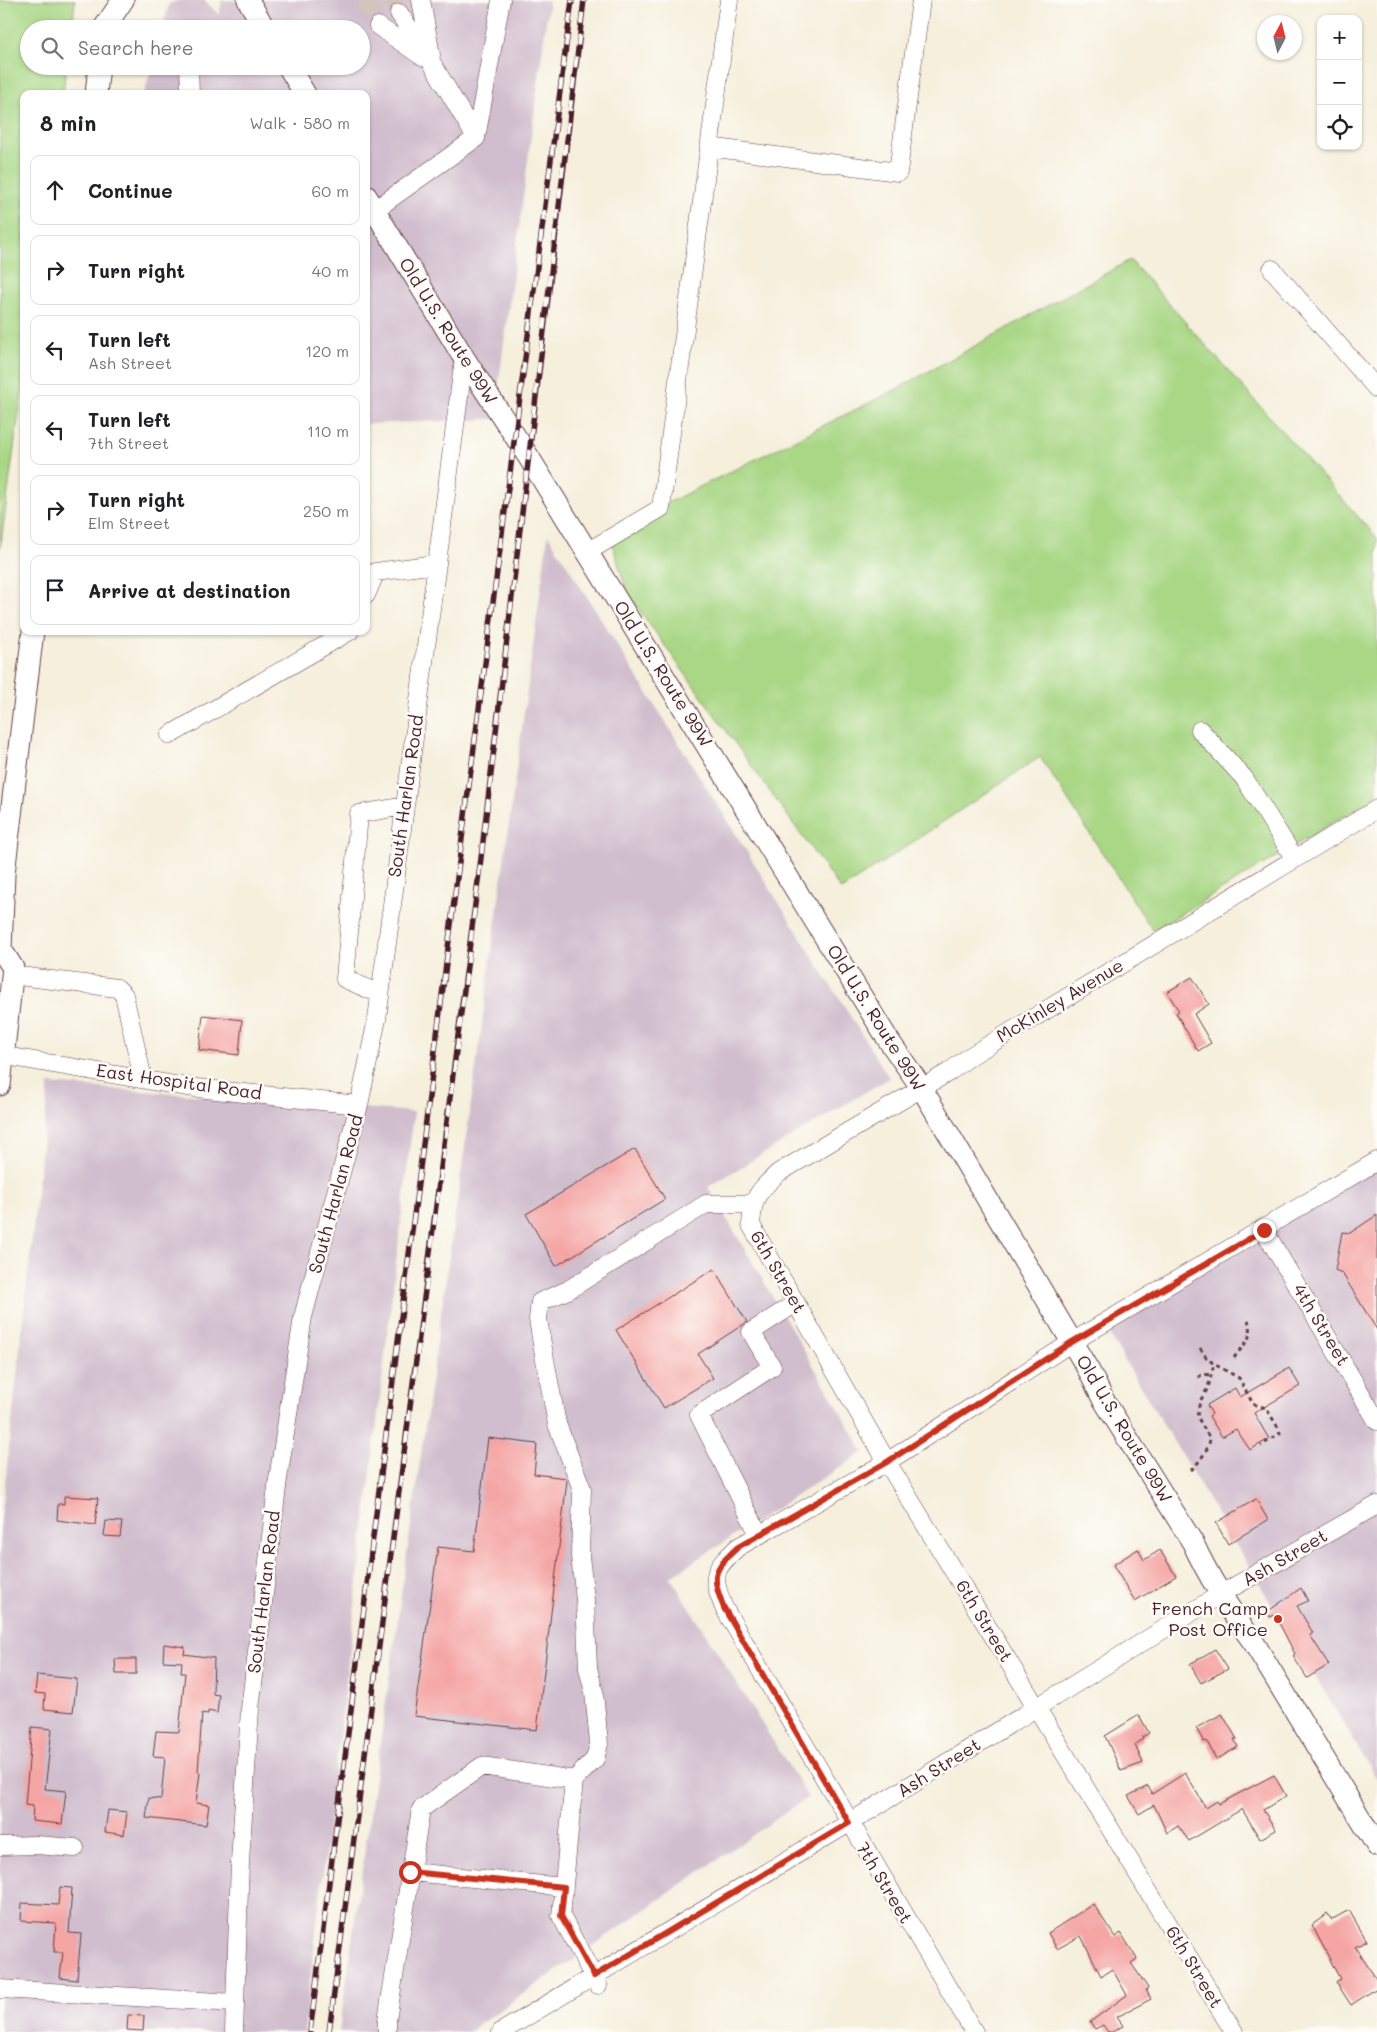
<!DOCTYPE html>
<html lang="en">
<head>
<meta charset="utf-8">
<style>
  :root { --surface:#fff; --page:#f6f6f6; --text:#202124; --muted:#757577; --line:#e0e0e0 }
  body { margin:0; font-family:Mali,sans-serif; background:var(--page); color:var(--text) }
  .controls { position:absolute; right:15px; top:15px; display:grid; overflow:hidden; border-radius:10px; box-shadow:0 1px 4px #0004 }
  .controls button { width:45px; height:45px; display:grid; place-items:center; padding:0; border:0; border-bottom:1px solid var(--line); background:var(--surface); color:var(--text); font:25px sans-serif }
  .compass { position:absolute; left:1257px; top:15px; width:45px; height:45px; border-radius:50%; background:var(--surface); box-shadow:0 1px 4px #0004; rotate:7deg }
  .stop { position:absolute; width:15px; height:15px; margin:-11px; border:4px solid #c8321e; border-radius:50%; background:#fff }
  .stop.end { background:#c8321e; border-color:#fff; box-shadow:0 1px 5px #0008 }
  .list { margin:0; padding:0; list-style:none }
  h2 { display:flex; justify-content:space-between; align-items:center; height:65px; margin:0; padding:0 20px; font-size:21px }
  h2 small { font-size:16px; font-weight:400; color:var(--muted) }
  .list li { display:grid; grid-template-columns:32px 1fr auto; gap:15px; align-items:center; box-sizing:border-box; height:70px; margin:0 10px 10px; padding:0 10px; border:1px solid var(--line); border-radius:10px }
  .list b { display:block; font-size:19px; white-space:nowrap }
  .list p { margin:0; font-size:16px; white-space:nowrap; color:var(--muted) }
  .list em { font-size:16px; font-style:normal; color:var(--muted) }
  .icon { flex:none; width:28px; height:28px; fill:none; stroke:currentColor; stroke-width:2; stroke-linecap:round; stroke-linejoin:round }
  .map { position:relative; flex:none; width:1377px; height:2032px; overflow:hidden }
  .search { position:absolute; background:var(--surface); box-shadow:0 1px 4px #0004; left:20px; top:20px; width:350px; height:55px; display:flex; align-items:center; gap:12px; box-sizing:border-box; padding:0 18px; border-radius:28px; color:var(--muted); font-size:19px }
  .panel { position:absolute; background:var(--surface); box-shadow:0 1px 4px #0004; left:20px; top:90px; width:350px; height:545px; border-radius:10px }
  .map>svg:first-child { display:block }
  .industrial { fill:#d0bdcd }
  .green { fill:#a9d785; stroke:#7a7b58 }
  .building { fill:#f4a5a4 }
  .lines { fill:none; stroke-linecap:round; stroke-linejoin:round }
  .minor-tunnel { stroke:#d3c5b9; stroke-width:18; stroke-dasharray:18 9; stroke-linecap:butt }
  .minor-casing { stroke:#643e46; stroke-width:19 }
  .major-casing { stroke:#643e46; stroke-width:23 }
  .path { stroke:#643e46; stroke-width:3; stroke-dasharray:4 4; stroke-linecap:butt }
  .minor { stroke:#fff; stroke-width:18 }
  .major { stroke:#fff; stroke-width:21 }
  .rail-casing { stroke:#4a1f2b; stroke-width:5.5 }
  .rail { stroke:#fdfcf7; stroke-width:4; stroke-dasharray:11; stroke-linecap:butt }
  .route { stroke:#c8321e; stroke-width:6 }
  .poi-dot { fill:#c8321e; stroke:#fdfcf7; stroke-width:2 }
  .labels { text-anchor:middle; stroke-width:5; stroke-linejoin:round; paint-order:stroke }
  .street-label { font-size:18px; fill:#4a1f2b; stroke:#fdfcf7 }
  .poi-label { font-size:18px; fill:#4a1f2b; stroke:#fdfcf7; text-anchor:end }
</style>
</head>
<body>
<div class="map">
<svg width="1377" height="2032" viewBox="0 0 1377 2032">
  <rect width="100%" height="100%" fill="#fdfcf7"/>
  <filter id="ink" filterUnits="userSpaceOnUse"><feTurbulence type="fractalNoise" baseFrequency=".02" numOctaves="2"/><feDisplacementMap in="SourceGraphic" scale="10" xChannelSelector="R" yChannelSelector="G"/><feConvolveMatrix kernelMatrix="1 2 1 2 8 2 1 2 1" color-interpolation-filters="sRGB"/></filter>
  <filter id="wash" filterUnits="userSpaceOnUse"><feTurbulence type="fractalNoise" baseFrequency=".0096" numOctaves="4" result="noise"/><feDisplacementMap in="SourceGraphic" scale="20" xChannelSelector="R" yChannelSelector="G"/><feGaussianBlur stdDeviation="1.12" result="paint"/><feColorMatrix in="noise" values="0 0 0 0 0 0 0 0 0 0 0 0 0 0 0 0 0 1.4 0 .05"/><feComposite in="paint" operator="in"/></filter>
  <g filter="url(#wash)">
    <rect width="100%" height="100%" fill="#f5efdc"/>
    <!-- industrial -->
    <path class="industrial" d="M180 0H204L219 15 222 0H549L494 419 366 424V94H144L152 66H361V29H162L169 4Z
      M548 535 889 1078 708 1187 864 1452 670 1577 808 1797 468 2032H339L477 1061Z
      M49 1084 414 1112 304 2032H0V1530Z
      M1377 1157V1779L1101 1321Z"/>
    <!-- green -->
    <path class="green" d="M0 0H75L72 29H29V66H66L63 94H24V376L0 549Z
      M1130 260 1377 538V796L1153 931 1040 757 841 890 627 593 609 532 897 389Z"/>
    <g id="blocks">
      <!-- building -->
      <path class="building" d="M1192 977 1209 1004 1194 1014 1211 1043 1198 1051 1176 1013 1179 1011 1167 992Z
        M203 1015 242 1020 239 1055 199 1050Z
        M635 1149 665 1199 556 1266 526 1214Z
        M1377 1215V1330L1342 1273 1335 1270 1342 1232 1350 1233Z
        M714 1269 747 1322 698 1354 713 1378 664 1408 616 1330Z
        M1289 1368 1300 1386 1254 1413 1269 1439 1250 1450 1236 1429 1222 1437 1209 1416 1212 1414 1207 1405 1235 1388 1240 1397Z
        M488 1438 537 1444 534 1474 566 1478 567 1480 537 1730 414 1716 438 1547 474 1551Z
        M64 1496 98 1498 95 1525 57 1520 58 1504H64Z
        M1256 1499 1268 1520 1228 1544 1216 1523Z
        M106 1521 122 1522 120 1537 104 1536Z
        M1138 1549 1144 1560 1160 1550 1176 1576 1135 1601 1113 1565Z
        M1301 1588 1308 1601 1297 1606 1313 1633 1310 1635 1329 1665 1307 1678 1293 1656 1295 1654 1275 1615 1270 1617 1267 1612Z
        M164 1644 185 1647 184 1654 214 1658 213 1694 219 1695 217 1713 208 1711V1714L202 1713 198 1772 200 1773 196 1803 209 1805 206 1825 146 1818 149 1798 161 1799 165 1757 153 1756 156 1731 179 1732 185 1673H181L182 1662 163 1661Z
        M1215 1649 1228 1669 1201 1683 1190 1664Z
        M115 1659H136V1674H116Z
        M37 1675 77 1679 73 1712 44 1709 45 1694 35 1693Z
        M1222 1714 1237 1739H1234L1238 1747 1216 1760 1207 1741 1204 1742 1196 1728Z
        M1139 1715 1149 1733 1142 1737 1143 1739 1135 1745 1143 1763 1121 1771 1105 1736Z
        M32 1727 52 1729 45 1789 66 1791 62 1824 32 1821 33 1806 25 1805Z
        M1185 1773 1206 1808 1217 1801 1219 1804 1274 1775 1286 1796 1263 1810 1276 1830 1260 1839 1242 1809 1189 1841 1178 1826 1167 1833 1154 1805 1139 1814 1128 1796 1148 1786 1152 1794Z
        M108 1810 127 1812 124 1835 105 1832Z
        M60 1887 72 1888 69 1933 81 1934 77 1980 60 1978 63 1952H54L56 1923 21 1921 22 1903 58 1905Z
        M1093 1904 1115 1937 1121 1933 1137 1959 1131 1963 1148 1988 1146 1990 1151 1999 1117 2017 1123 2026 1112 2032H1108L1103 2025 1095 2029 1090 2022 1127 1995 1112 1969 1101 1976 1081 1936 1057 1949 1048 1933Z
        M1349 1910 1367 1941 1355 1947 1377 1980V1988L1351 2005 1336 1982 1340 1979 1312 1925 1327 1914 1331 1920Z
        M128 2015 144 2016 143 2031 127 2030Z"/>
    </g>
  </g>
  <g filter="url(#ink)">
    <use href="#blocks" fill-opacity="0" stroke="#643e46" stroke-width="1"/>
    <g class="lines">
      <!-- minor-tunnel -->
      <path class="minor-tunnel" d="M364 0 378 26
        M391 0 399 13"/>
      <defs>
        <path id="minor" d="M421 0 431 55
          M399 13 432 63 476 138
          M378 26 423 57
          M189 66 190 94
          M709 147 898 172 921 0
          M366 216 476 138 501 0
          M1272 269 1377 389
          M587 552 661 508 729 0
          M366 595 376 572 436 564
          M1200 730 1244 778 1295 859
          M170 735 350 631
          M11 975 117 988 124 995 143 1079
          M380 994 345 979 359 814 405 806
          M0 1055 187 1087 359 1105
          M1264 1230 1377 1421
          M759 1535 699 1415 772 1367 751 1332 796 1303
          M574 1780 595 1759 599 1744 594 1692 588 1668 585 1600 580 1556 582 1489 557 1424 541 1338 538 1319 540 1302 568 1290 706 1204H753
          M0 1846 36 1845 75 1848
          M411 1872 564 1887
          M0 1989 235 2003
          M234 2032 240 1862 250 1709 278 1479 303 1317 359 1105 377 1019 464 358
          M387 2032V2020L421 1809 482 1766 574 1780 561 1916 598 1985
          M501 2032 849 1823 1221 1594 1377 1505
          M974 2032 724 1608C711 1575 712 1571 738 1547L887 1462 1072 1342 1377 1161
          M1234 2032 887 1462 751 1225C753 1196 757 1193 778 1173L949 1072 969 1057 1377 809"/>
        <path id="major" d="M248 0 265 29
          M104 28 123 0
          M288 66 305 94
          M96 94 99 66
          M366 196 464 358 528 456 889 1041 921 1087 1089 1371 1103 1399 1193 1543C1209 1578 1231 1612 1254 1643L1377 1846
          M0 1085 13 968 1 949 4 874 33 631"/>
      </defs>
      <!-- minor casing -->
      <use href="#minor" class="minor-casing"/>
      <!-- major casing -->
      <use href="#major" class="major-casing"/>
      <!-- path -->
      <path class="path" d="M1200 1348 1206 1357 1214 1364 1239 1378 1253 1404 1266 1408 1279 1429 1280 1433 1261 1446
        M1234 1358C1242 1346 1256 1336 1248 1321
        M1198 1377 1204 1374 1210 1375
        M1191 1470C1198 1464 1209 1449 1210 1439L1197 1416 1200 1401 1208 1388 1214 1364"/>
      <!-- minor -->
      <use href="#minor" class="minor"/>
      <!-- major -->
      <use href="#major" class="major"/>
      <defs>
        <path id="rail" d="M310 2032 460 854 572 0
          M329 2032C379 1641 432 1250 481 858 516 572 547 286 584 0"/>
      </defs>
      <!-- rail casing -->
      <use href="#rail" class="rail-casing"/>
      <!-- rail -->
      <use href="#rail" class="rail"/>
    </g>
  </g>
  <g class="lines" filter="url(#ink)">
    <!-- route -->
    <path class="route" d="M410 1872 564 1887 561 1916 594 1976 849 1823 724 1608C711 1575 712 1571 738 1547L887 1462 1072 1342 1264 1230"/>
  </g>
  <!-- markers -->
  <circle class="poi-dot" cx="1278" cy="1619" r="5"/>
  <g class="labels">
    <!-- street labels -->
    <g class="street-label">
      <text transform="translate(448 331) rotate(58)" y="6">Old U.S. Route 99W</text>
      <text transform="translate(663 674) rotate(58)" y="6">Old U.S. Route 99W</text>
      <text transform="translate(406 796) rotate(-82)" y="6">South Harlan Road</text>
      <text transform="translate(1060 1001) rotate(-31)" y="6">McKinley Avenue</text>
      <text transform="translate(876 1018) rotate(58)" y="6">Old U.S. Route 99W</text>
      <text transform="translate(179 1082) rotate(8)" y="6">East Hospital Road</text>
      <text transform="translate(336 1194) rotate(-75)" y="6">South Harlan Road</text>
      <text transform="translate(778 1272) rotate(60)" y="6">6th Street</text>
      <text transform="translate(1321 1325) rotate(59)" y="6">4th Street</text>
      <text transform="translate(1124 1429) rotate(59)" y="6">Old U.S. Route 99W</text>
      <text transform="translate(1285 1558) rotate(-30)" y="6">Ash Street</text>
      <text transform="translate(264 1592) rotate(-83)" y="6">South Harlan Road</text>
      <text transform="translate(984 1621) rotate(59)" y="6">6th Street</text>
      <text transform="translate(939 1768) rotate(-32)" y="6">Ash Street</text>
      <text transform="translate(884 1883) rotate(59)" y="6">7th Street</text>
      <text transform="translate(1194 1967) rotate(59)" y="6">6th Street</text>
    </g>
    <!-- poi labels -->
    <g class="poi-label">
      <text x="1268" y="1615">French Camp<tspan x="1268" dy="21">Post Office</tspan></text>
    </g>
  </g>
</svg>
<div class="controls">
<button>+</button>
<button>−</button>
<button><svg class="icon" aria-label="locate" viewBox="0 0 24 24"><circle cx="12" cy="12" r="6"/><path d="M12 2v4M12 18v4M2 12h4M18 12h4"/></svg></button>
</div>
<svg class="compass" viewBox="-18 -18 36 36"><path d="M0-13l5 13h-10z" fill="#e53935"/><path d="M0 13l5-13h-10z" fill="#757577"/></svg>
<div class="stop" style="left:410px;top:1872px"></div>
<div class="stop end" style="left:1264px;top:1230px"></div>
<div class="search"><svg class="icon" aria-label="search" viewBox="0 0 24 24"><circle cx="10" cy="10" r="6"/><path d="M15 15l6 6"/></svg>Search here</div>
<section class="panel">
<h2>8 min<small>Walk · 580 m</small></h2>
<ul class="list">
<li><svg class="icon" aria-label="ahead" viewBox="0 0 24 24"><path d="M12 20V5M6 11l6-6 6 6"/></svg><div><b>Continue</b></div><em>60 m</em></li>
<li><svg class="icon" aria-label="right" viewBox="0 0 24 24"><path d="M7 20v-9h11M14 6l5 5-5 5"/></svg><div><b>Turn right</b></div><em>40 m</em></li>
<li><svg class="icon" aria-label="left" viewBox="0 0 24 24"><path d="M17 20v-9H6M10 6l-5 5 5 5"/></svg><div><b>Turn left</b><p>Ash Street</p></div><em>120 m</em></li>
<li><svg class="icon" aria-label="left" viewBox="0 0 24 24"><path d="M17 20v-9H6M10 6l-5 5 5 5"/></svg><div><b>Turn left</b><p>7th Street</p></div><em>110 m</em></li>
<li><svg class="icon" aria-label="right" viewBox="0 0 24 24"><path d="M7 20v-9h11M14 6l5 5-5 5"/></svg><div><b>Turn right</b><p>Elm Street</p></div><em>250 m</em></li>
<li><svg class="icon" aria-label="arrive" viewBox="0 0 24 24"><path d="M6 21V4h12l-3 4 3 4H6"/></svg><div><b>Arrive at destination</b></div></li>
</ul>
</section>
</div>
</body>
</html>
